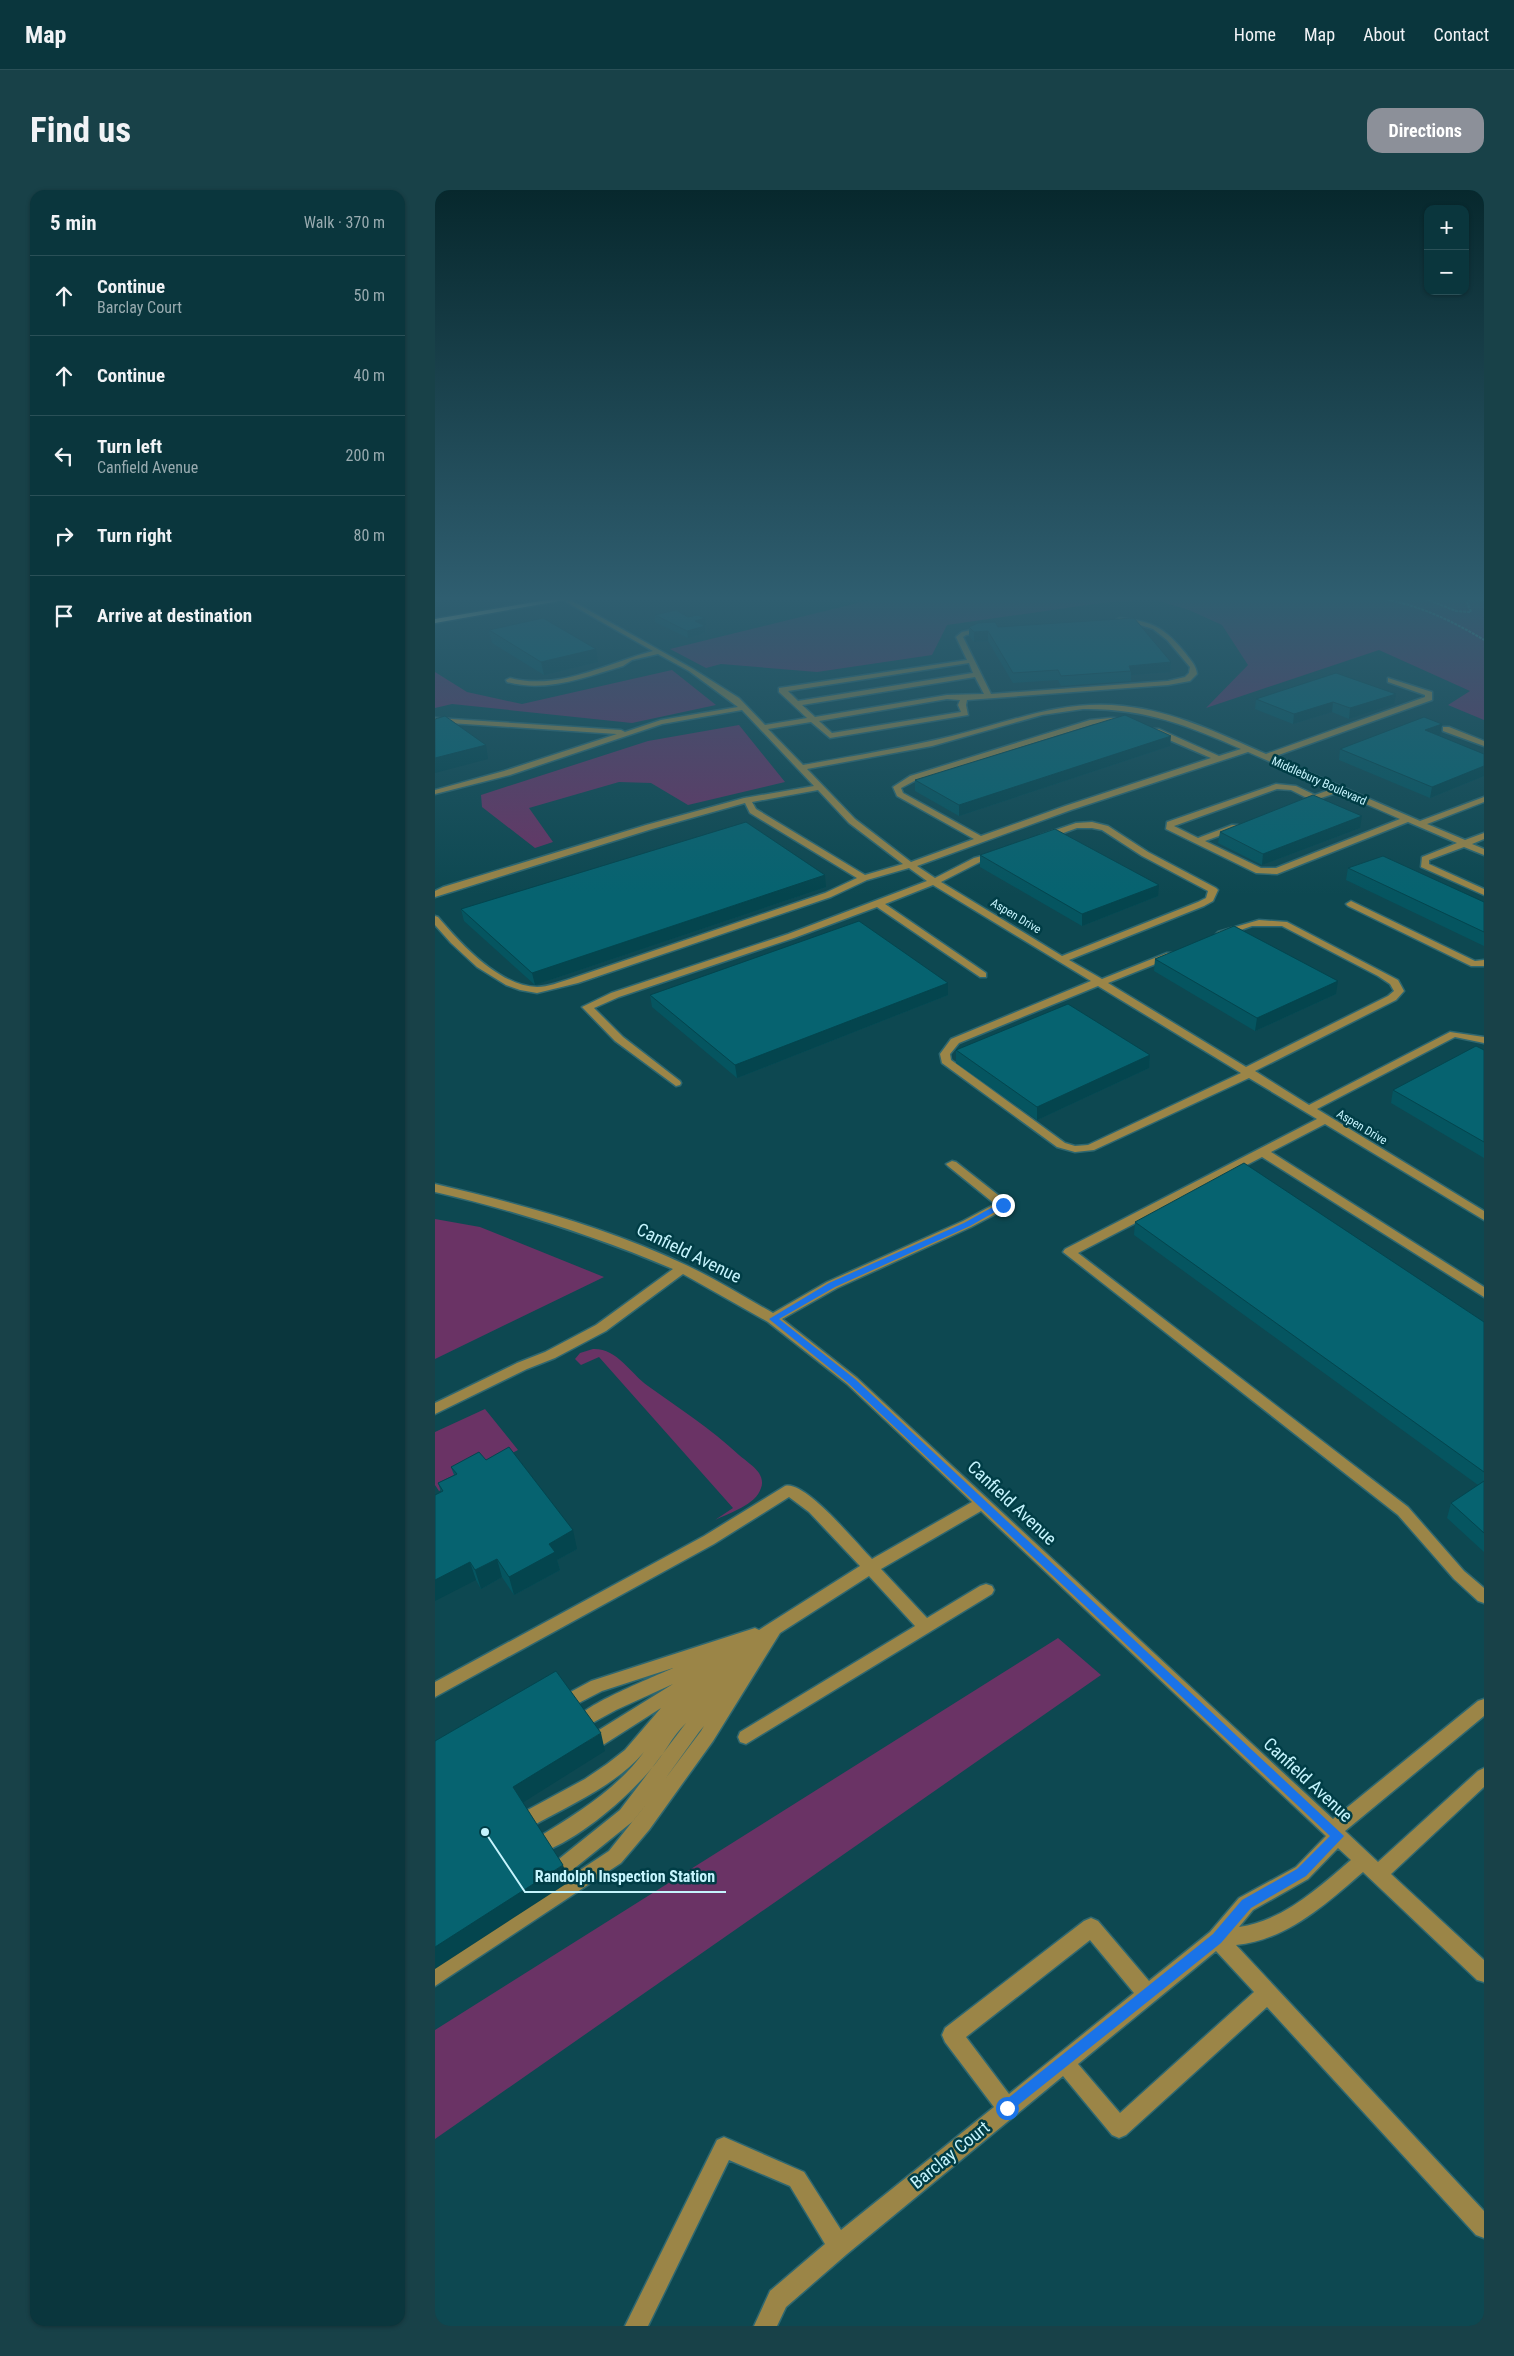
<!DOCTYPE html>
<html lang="en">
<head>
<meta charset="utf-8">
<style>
  :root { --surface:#0a363d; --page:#184148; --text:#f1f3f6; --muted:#99abb0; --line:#2a5057; --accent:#8c9099 }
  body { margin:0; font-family:"Roboto Condensed",sans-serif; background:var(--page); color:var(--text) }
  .controls { position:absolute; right:15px; top:15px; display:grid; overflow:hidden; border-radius:10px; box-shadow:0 1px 4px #0004 }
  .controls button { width:45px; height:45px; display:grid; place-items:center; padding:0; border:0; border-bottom:1px solid var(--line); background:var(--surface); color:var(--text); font:25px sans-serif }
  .stop { position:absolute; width:15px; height:15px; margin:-11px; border:4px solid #1a73e8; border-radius:50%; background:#fff }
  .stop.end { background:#1a73e8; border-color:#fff; box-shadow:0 1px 5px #0008 }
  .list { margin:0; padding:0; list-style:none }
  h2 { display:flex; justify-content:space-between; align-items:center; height:65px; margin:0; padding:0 20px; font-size:21px }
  h2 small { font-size:16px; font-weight:400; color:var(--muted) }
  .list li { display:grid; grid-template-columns:32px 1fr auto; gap:15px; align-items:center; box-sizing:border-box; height:80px; padding:0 20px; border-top:1px solid var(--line) }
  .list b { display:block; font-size:19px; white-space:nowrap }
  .list p { margin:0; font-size:16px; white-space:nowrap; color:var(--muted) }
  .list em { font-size:16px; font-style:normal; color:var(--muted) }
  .icon { flex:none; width:28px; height:28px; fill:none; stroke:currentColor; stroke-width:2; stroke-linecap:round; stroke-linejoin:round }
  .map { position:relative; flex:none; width:1049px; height:2136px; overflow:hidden; border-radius:15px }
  header { display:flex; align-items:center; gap:30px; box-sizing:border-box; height:70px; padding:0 25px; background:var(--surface); border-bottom:1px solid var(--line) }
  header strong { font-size:24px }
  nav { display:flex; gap:28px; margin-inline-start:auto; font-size:18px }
  .intro { display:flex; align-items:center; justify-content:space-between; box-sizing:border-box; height:120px; padding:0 30px }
  h1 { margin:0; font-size:35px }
  .button { padding:12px 22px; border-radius:15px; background:var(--accent); color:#fff; font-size:18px; font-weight:700 }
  main { display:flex; gap:30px; padding:0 30px }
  aside { flex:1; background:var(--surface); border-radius:15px; box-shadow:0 1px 4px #0004 }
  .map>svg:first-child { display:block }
  .green { fill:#6a3365 }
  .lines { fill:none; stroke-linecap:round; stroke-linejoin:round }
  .minor-casing { stroke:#2e6770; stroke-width:3 }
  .highway-casing { stroke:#2e6770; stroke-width:3 }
  .path { stroke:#60969f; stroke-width:2; stroke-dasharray:3 1; stroke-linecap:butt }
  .minor { fill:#9b8547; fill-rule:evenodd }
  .highway { fill:#fce8af; fill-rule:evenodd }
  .wall { fill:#055560 }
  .shaded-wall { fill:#04454e }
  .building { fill:#066370; stroke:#04454e }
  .route { fill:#1a73e8 }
  .labels { text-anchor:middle; stroke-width:5; stroke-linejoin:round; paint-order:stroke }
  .far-street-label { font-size:12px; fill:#c5f4fd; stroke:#003d46 }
  .near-street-label { font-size:18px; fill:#c5f4fd; stroke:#003d46 }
  .leader { fill:none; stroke:#c5f4fd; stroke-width:2 }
  .callout-dot { fill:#c5f4fd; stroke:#003d46; stroke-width:2 }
  .callout-label { font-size:16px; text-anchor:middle; font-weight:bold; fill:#c5f4fd; stroke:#003d46; stroke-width:5; stroke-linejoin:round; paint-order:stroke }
</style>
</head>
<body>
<header>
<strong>Map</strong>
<nav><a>Home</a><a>Map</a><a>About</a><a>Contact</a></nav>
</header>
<div class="intro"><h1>Find us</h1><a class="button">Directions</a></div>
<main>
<aside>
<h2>5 min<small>Walk · 370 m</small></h2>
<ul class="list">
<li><svg class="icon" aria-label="ahead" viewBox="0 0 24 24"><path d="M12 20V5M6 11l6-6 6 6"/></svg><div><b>Continue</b><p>Barclay Court</p></div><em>50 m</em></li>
<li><svg class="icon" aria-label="ahead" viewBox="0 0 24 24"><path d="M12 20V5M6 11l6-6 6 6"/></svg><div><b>Continue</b></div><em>40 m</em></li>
<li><svg class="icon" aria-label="left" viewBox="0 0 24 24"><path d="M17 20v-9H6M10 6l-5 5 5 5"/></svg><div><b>Turn left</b><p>Canfield Avenue</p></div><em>200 m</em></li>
<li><svg class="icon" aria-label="right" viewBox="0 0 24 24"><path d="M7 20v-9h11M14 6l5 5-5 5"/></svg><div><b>Turn right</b></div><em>80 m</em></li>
<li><svg class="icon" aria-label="arrive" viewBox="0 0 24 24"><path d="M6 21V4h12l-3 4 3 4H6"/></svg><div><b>Arrive at destination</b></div></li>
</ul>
</aside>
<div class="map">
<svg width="1049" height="2136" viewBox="0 0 1049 2136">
  <rect width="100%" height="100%" fill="#0d4851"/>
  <!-- green -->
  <path class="green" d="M451 406H1049V530L1013 515 1035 501 944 460 771 518 813 475 787 435 754 420 717 409 666 413 512 435 497 465 382 482 286 474 271 478 235 459Z
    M237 480 281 515 197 533 17 514 0 518V482L32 502 87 514Z
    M304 535 350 592 253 615 216 593 184 592 94 618 118 652 100 658 47 617 46 605 213 551Z
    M0 1029 45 1037 169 1087 0 1169Z
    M158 1159C182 1158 195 1183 213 1196 244 1218 276 1239 304 1265 311 1271 319 1276 324 1283 327 1288 328 1293 326 1298 321 1315 294 1323 280 1330L298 1318 164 1167 146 1175 140 1169 145 1163Z
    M50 1219 83 1260 4 1301 0 1295V1242Z
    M623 1448 666 1485 0 1949V1840Z"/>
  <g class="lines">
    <defs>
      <path id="minor" d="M130 407 258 479 304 508 330 535 372 528 344 502V498L532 470 521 447 527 442 550 437 552 438V440L531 445 528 447 556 504 733 491 750 487 754 483 755 477 732 450 718 439 699 433 682 431 681 430 684 428C718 431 730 438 751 464 756 471 761 475 762 484L755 491 733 495 532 510 531 515 533 525 395 548 376 532 333 539 368 575C418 566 468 558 517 546 575 532 627 509 688 516 739 521 785 544 831 564L990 507V505L953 492V488L997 502V510L838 567 985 631 1049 607V612L992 634 1030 650 1049 643V649L1037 654 1049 659V665L1029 657 994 670V674L1049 699V705L986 677 987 667 1022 653 973 632 842 684 821 683 731 639 732 632 841 594 861 596 880 605 897 599 813 562 636 620 482 676 500 688 539 668 562 662V666L545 672 506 692 627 766 763 712 771 708 773 701 707 666 667 640 657 638H642L609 650 605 647 606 645 641 633 657 632 673 636 713 662 781 698 783 700 778 711 769 716 634 770 667 789 732 763H738V767L673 793 811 877 953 806 959 801 955 794 943 786 847 736H817L786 747 781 744 783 742 824 730 852 732 963 790 969 801 961 810 820 881 874 915 1015 842 1049 847V853L1020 847 882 919 1049 1021V1030L890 934 836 962 1049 1097V1107L827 967 643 1063 973 1317 1029 1381 1049 1398V1413L1043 1411 1019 1389 963 1325 628 1062 630 1059 882 929 814 888 659 960 640 962 622 957 507 873 505 864 516 849 656 791 498 695 450 714 551 783V787H545L442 717 359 748 184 807 159 818 188 847 245 891 246 893 245 895 241 896 180 851 147 817 176 803 353 744 492 691 474 678 432 690 396 707 143 793 102 803 85 800 71 795 42 777 16 753 0 735V726L3 727C26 754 64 796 102 797 113 797 125 792 135 789L390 703 422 688 315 623 310 613 217 639 0 707V701L8 697 211 635 309 608 379 596 307 520 227 534 75 585 0 604V600L69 581 182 544 0 532V528L186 540 190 542 226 530 303 517 254 481 223 464 197 470 188 476C151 487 111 503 72 492L71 490 75 488C124 501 172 473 218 461L128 410ZM534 473 538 483 363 511 353 501ZM540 487 549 504 512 505 380 527 367 515ZM512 509 525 510 523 515 526 522 397 543 384 531ZM648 519C708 518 752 535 806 559L784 566 724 539H718V543L776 568 630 616 546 646 468 603 466 598 481 590 659 534 691 533H694V529L676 528 655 530 475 586 458 597 462 606 539 649 476 672 420 629 372 579 497 556 607 525ZM842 599 856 600 872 608 864 612 868 614 904 602 965 629 841 678H826L770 651 803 639V635H797L763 648 739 636ZM383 600 414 633 468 674 430 685 321 619 317 612ZM663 796 806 883 653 955 640 956 630 953 516 870 515 864 524 853Z
        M1008 537H1014L1049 551V556L1008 541Z
        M916 711 1040 771 1049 770V776H1036L913 716 911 714Z
        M517 971 521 972 572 1012 574 1015 572 1018 536 1037 402 1098 347 1129 422 1188 898 1629 1043 1511 1049 1509V1526L910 1641 943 1672 1043 1581 1049 1578V1597L956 1684 1049 1770V1792L1042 1790 928 1682C891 1714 852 1750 801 1755L1049 2021V2048L1041 2045 832 1817 691 1945 684 1948 677 1945 628 1886 412 2064 351 2117 342 2136H319L335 2101 390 2054 355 1996 294 1970 213 2136H190L282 1950 289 1947 369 1982 406 2040 559 1917 510 1852 507 1845 510 1838 649 1731 656 1728 663 1731 714 1791 775 1742 804 1708 861 1677 891 1646 546 1321 446 1379 492 1428 545 1396 551 1394 557 1396 559 1400 557 1404 311 1554 305 1552 303 1547 305 1542 480 1436 434 1386 345 1443 278 1551 214 1640 186 1673 0 1796V1776L174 1661 217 1607 197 1632 131 1685 125 1688 119 1685 116 1679 119 1673 185 1620 251 1533C237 1546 229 1565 216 1579 191 1609 145 1648 108 1662L102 1660 99 1654 102 1648C141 1624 181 1600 209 1562 181 1595 137 1614 99 1635L93 1637 87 1635 84 1629 87 1623 150 1589 172 1574 190 1560 226 1518 168 1555 162 1557 156 1555 153 1550 156 1545 238 1494 181 1520 148 1538 142 1536 140 1531C147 1515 219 1487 238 1478L167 1501 134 1518 128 1516 126 1511 128 1506 156 1491 320 1438 324 1440 425 1376 374 1322 354 1307 279 1354 0 1507V1492L269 1346 350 1296C370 1290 422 1354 437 1369L537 1312 412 1194 333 1132 248 1084 171 1141 120 1168 92 1179 0 1224V1213L82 1173 110 1162 161 1135 238 1079C160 1046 82 1021 0 1002V994C85 1014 171 1037 251 1075 281 1089 309 1107 338 1123L392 1092 528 1031 560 1014 513 976 511 974ZM269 1536 266 1541 230 1589 264 1542ZM903 1658 916 1670C883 1698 848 1731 804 1737L818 1720 873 1689ZM655 1750 699 1803 574 1904 531 1847ZM781 1761 819 1802 685 1923 643 1874Z"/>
      <path id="highway" d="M135 406H152L0 433V429Z"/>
    </defs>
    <!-- minor casing -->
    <use href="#minor" class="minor-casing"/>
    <!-- highway casing -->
    <use href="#highway" class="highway-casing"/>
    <!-- path -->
    <path class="path" d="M932 406C976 412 1011 427 1049 450
      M983 406 1021 421 1036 422 1032 412 1035 409 1049 410"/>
    <!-- minor -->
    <use href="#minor" class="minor"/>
    <!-- highway -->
    <use href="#highway" class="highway"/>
  </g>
  <!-- wall -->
  <path class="wall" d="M220 425 270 428 271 435H268L270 443 253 448 220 432Z
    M534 437H563L736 472 735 482 696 485V491L626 496 623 490 578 493 553 451 539 452 534 446Z
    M54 440 163 472 109 485 57 453Z
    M821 509 959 514 914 529 897 522 858 534 820 519Z
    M1003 545 1049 564V586L995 608 904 570 905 559 1005 545Z
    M735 556 524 626 480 601V590Z
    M925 638 827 675 783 653 785 642Z
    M545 665 723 706 647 736 545 677Z
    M913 678 1049 712V756L911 690Z
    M391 697 100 795 29 731 26 719Z
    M720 769 901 804 820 841 719 781Z
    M215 805H513L302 888 217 817Z
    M521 860 715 865 714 878 602 930 521 873Z
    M1049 860V968L956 913 958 900Z
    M700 1032 1049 1132V1362L1012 1328 1016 1313 1043 1295 699 1045Z
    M51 1270 142 1359 122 1370 125 1380 79 1405 67 1387 46 1399 41 1390 6 1302 3 1293 19 1285 16 1277Z"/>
  <!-- shaded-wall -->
  <path class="shaded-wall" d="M270 428 271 435 260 437V431Z
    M270 436V443L253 448 252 441Z
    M553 441V451L539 452V442Z
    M161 459 163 472 109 485 106 472Z
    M736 472 735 482 696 485V481L694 476Z
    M961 504 959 514 914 529 915 518Z
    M898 512 897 522 858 534 859 524Z
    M1007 534 1005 545 988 551 990 540Z
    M736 546 735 556 524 626V615Z
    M51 555 53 569 0 583V568Z
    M1049 576V586L995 608 997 597Z
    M927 626 925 638 827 675 828 664Z
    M390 685 391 697 100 795 97 783Z
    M724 695 723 706 647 736V724Z
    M903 791 901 804 820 841 822 828Z
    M513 793V805L302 888 300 875Z
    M715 865 714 878 602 930V917Z
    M138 1340 142 1359 122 1370 125 1380 79 1405 74 1387 114 1354Z
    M62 1369 67 1387 46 1399 40 1380Z
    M35 1372 41 1390 0 1411V1390Z
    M166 1543 170 1561 84 1615 78 1597Z
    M128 1675 134 1692 0 1779V1757Z"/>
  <!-- building -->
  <path class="building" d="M241 420 253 427 262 425 270 428 260 431 270 436 252 441 220 425Z
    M108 428 161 459 106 472 54 440Z
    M699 428 736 472 694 476 696 481 626 486 623 480 578 483 553 441 539 442 534 437 543 433 560 432 563 437Z
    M901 483 961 504 915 518 898 512 859 524 821 509Z
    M690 525 736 546 524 615 480 590Z
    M10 526 51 555 0 568V529Z
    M989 527 1007 534 990 540 1049 564V576L997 597 905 559Z
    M878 605 927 626 828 664 785 642Z
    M311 632 390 685 97 783 26 719Z
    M620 639 724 695 647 724 545 665Z
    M948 666 1049 712V742L913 678Z
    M424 731 513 793 300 875 215 805Z
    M799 736 903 791 822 828 720 769Z
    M633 814 715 865 602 917 521 860Z
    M1041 856 1049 860V952L958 900Z
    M809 973 1049 1132V1282L700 1032Z
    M74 1257 138 1340 114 1354 120 1362 74 1387 62 1369 40 1380 35 1372 0 1390V1305L8 1301 3 1293 22 1284 16 1277 44 1262 51 1270Z
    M1049 1291V1343L1016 1313Z
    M121 1481 166 1543 78 1597 128 1675 0 1757V1551Z"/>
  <!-- sky -->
  <linearGradient id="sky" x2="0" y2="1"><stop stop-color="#07282d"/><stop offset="0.58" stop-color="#2f5e70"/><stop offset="1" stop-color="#2f5e70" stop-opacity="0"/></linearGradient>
  <rect width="1049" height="705" fill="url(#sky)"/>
  <!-- route -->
  <path class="route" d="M565 1013 572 1015 535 1036 400 1097 344 1129 420 1189 909 1646 871 1686 816 1718 786 1753 572 1924 567 1922 565 1918 567 1913 778 1744 807 1710 862 1679 895 1646 413 1193 334 1129 394 1093 529 1033Z"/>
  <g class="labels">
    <!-- far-street labels -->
    <g class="far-street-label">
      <text transform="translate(884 591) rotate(24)" y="4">Middlebury Boulevard</text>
      <text transform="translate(581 726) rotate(31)" y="4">Aspen Drive</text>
      <text transform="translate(927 937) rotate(31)" y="4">Aspen Drive</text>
    </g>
    <!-- near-street labels -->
    <g class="near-street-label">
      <text transform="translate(254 1063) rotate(26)" y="6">Canfield Avenue</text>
      <text transform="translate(577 1313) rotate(43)" y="6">Canfield Avenue</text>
      <text transform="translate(873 1590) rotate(43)" y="6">Canfield Avenue</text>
      <text transform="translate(515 1965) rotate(-39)" y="6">Barclay Court</text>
    </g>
  </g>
  <!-- callouts -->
  <path class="leader" d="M50 1642L90 1702H291"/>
  <circle class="callout-dot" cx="50" cy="1642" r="5"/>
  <g class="callout-label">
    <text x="190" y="1692">Randolph Inspection Station</text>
  </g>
</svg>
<div class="controls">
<button>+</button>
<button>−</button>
</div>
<div class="stop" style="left:572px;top:1918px"></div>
<div class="stop end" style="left:568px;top:1015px"></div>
</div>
</main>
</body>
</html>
